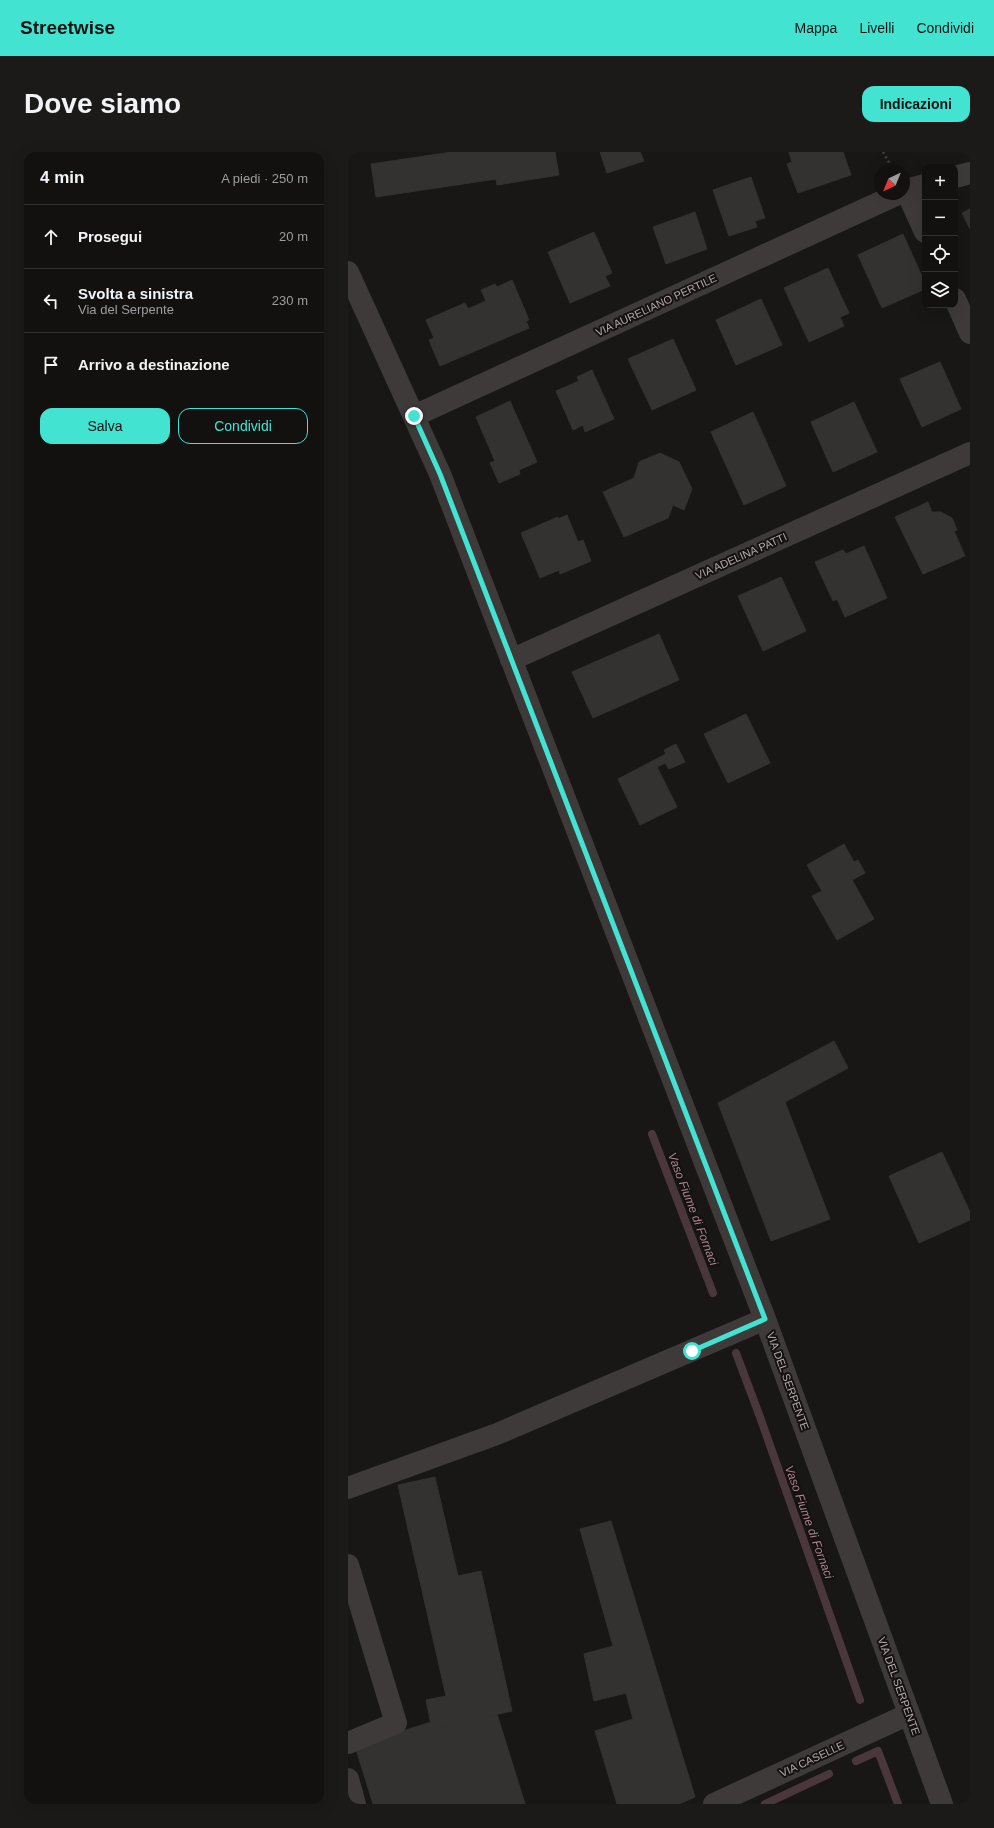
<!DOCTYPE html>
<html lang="it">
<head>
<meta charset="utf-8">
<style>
  :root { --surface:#121110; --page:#1b1a19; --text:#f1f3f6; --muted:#9c9d9f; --line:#313130; --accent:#43e3d1 }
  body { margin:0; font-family:Helvetica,sans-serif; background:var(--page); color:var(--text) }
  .controls { position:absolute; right:12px; top:12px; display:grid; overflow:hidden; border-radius:8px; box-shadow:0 4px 16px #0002 }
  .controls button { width:36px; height:36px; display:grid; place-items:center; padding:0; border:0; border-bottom:1px solid var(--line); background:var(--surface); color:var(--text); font:20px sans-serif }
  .compass { position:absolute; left:526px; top:12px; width:36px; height:36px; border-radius:50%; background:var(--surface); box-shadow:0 4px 16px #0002; rotate:223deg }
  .stop { position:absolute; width:12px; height:12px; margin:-9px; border:3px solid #43e3d1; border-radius:50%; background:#fff }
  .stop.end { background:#43e3d1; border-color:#fff; box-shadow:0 1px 4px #0008 }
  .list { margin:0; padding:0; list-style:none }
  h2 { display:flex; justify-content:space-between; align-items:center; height:52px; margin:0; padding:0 16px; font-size:17px }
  h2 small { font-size:13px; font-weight:400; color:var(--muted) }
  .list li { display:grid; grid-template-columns:26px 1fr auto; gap:12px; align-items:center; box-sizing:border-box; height:64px; padding:0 16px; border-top:1px solid var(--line) }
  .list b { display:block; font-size:15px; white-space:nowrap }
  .list p { margin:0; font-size:13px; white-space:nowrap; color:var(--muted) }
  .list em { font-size:13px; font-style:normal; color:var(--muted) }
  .actions { display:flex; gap:8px; padding:12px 16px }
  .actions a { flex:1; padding:9px 0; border:1px solid var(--accent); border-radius:12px; text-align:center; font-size:14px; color:var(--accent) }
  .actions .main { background:var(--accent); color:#111 }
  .icon { flex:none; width:22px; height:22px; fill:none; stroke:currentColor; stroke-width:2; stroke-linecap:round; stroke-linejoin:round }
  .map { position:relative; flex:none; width:622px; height:1652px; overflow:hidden; border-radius:12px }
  header { display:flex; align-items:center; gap:24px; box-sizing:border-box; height:56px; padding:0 20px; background:var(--accent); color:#111 }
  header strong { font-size:19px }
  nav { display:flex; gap:22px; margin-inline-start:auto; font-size:14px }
  .intro { display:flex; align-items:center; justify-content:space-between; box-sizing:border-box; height:96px; padding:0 24px }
  h1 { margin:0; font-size:28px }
  .button { padding:10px 18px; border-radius:12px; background:var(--accent); color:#111; font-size:14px; font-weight:700 }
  main { display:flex; gap:24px; padding:0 24px }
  aside { flex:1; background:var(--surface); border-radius:12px; box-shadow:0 4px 16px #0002 }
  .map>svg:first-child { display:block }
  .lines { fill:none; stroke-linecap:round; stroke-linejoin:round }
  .stream { stroke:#49373d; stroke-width:8 }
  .building { fill:#343231; stroke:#343130 }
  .path { stroke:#454040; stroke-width:2.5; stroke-dasharray:2 3; stroke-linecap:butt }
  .minor { stroke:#3f3a3a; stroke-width:22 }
  .route { stroke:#43e3d1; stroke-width:5 }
  .labels { text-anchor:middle; stroke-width:4; stroke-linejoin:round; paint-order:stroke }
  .street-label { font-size:11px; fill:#b7a9aa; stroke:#131211 }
  .water-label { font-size:12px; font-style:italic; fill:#af8391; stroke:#131211 }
</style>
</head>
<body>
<header>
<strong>Streetwise</strong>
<nav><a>Mappa</a><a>Livelli</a><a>Condividi</a></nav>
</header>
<div class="intro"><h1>Dove siamo</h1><a class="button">Indicazioni</a></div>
<main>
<aside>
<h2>4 min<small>A piedi · 250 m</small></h2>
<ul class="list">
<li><svg class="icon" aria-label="ahead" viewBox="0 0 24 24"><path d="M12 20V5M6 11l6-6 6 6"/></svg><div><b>Prosegui</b></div><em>20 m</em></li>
<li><svg class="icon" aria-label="left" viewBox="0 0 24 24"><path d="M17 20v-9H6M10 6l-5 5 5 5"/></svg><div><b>Svolta a sinistra</b><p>Via del Serpente</p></div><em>230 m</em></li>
<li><svg class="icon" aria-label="arrive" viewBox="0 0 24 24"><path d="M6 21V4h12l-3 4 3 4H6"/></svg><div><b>Arrivo a destinazione</b></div></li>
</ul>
<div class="actions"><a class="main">Salva</a><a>Condividi</a></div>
</aside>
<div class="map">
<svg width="622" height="1652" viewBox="0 0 622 1652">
  <rect width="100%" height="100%" fill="#181716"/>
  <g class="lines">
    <!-- stream -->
    <path class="stream" d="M304 982 365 1141
      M388 1201 412 1265 512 1548
      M508 1609 530 1599 550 1652
      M417 1652 481 1622"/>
  </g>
  <!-- building -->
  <path class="building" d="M104 0H207L211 23 149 33 148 27 28 45 23 12Z
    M252 0H292L296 9 259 21Z
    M441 0H495L503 23 450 41 439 12 444 10Z
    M403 25 417 66 407 69 409 75 381 84 365 38Z
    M622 57V77L614 61Z
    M347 60 359 97 318 112 305 75Z
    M246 80 264 121 257 124 262 134 222 151 200 100Z
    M555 82 577 131V137L534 156 510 103Z
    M480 116 501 161 492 165 496 174 461 190 436 136Z
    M164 128 181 168 178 169 181 176 92 214 81 188 86 186 78 168 117 151 120 157 138 149 133 138 147 132 149 135Z
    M413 147 434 193 388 213 368 168Z
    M325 187 348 238 304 258 280 207Z
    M592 210 613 257 574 275 552 227Z
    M244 218 266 267 237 280 235 273 225 278 208 239 231 229 229 225Z
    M162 249 189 310 171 318 172 322 151 331 142 311 147 309 128 265Z
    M506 250 529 300 485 320 463 270Z
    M405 260 438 334 396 353 363 280Z
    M312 301 331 310 344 337 336 358 325 353 320 366 276 385 255 340 286 326 291 310Z
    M580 350 584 360H593L604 366 609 378 606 379 617 404 575 422 547 365Z
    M219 363 230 390 235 388 243 409 212 422 211 418 192 426 173 381 210 365V367Z
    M516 394 539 446 497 465 489 447 485 449 467 410 495 398 498 402Z
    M433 425 458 479 415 499 390 444Z
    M311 482 331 528 245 566 224 520Z
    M398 562 422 611 380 631 356 582Z
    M328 592 337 610 321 617 317 611 309 615 329 655 292 673 270 627 318 602 316 598Z
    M496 692 506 710 510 708 517 721 504 728 526 767 489 788 464 744 474 739 459 713Z
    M486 889 500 916 437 950 482 1067 423 1089 370 951Z
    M594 1000 622 1060V1068L571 1091 541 1024Z
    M87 1325 110 1424 133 1419 164 1559 84 1577 78 1548 98 1544 50 1333Z
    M263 1369 347 1645 331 1652H269L247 1579 285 1567 278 1541 246 1549 236 1502 265 1494 232 1377Z
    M149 1562 177 1652H25L7 1594 83 1570 84 1577Z"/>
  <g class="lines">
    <!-- path -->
    <path class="path" d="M535 0 545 17"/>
    <!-- minor -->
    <path class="minor" d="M607 25 622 21
      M577 33 558 38 577 80
      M0 120 92 322 417 1167 594 1652
      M607 147 622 181
      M66 264 550 42
      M163 508 622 301
      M0 1336 149 1282 417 1167
      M0 1413 48 1571 0 1591
      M0 1627 7 1652
      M366 1652 561 1562"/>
  </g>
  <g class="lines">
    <!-- route -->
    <path class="route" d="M66 264 92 322 417 1167 344 1199"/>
  </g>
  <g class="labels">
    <!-- street labels -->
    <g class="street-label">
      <text transform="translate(308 153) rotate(-25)" y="4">VIA AURELIANO PERTILE</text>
      <text transform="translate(393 404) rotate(-24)" y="4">VIA ADELINA PATTI</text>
      <text transform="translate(440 1229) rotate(70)" y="4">VIA DEL SERPENTE</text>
      <text transform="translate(551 1534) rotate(70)" y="4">VIA DEL SERPENTE</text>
      <text transform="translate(464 1607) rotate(-25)" y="4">VIA CASELLE</text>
    </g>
    <!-- water labels -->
    <g class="water-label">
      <text transform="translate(345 1057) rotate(69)" y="4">Vaso Fiume di Fornaci</text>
      <text transform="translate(461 1370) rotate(70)" y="4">Vaso Fiume di Fornaci</text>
    </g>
  </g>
</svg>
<div class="controls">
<button>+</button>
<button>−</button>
<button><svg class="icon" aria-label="locate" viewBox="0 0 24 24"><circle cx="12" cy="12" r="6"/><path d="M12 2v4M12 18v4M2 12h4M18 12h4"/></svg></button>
<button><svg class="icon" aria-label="layers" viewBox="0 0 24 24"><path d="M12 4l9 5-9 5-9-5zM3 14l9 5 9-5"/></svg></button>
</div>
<svg class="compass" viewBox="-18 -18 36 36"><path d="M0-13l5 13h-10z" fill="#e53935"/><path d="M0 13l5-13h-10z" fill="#9c9d9f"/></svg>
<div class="stop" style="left:344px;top:1199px"></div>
<div class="stop end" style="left:66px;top:264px"></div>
</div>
</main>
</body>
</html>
